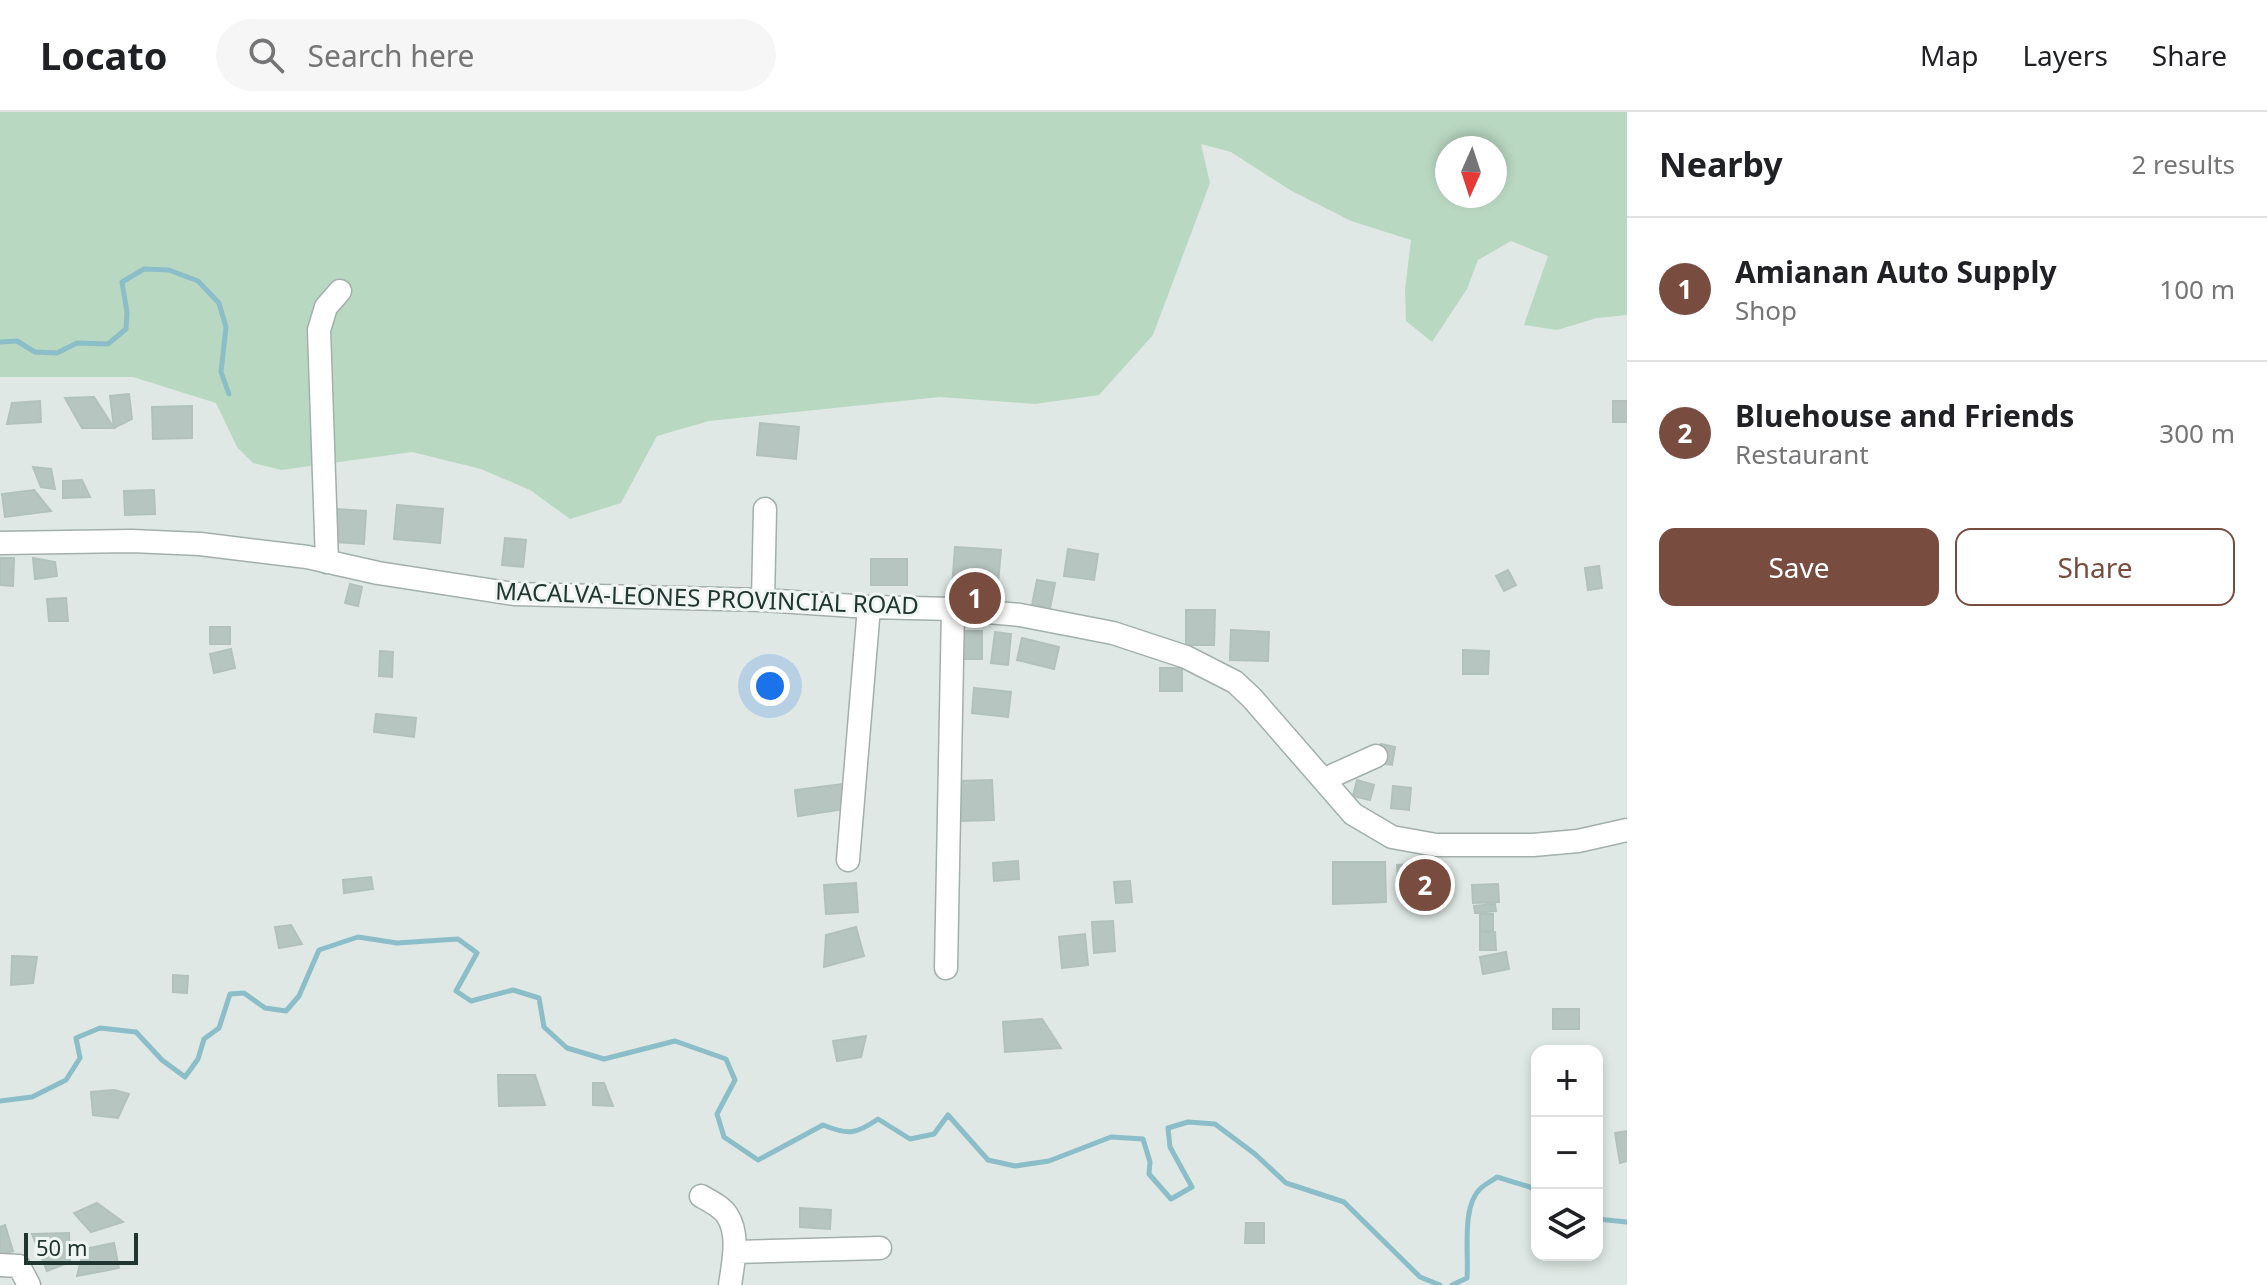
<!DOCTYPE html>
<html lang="en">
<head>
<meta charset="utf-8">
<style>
  :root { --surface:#fff; --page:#f6f6f6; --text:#202124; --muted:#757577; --line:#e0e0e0; --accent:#784d40 }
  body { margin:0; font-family:"Noto Sans",sans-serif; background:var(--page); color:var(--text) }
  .controls { position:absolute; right:24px; bottom:24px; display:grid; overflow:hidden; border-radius:16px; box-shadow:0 4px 12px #0003 }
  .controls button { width:72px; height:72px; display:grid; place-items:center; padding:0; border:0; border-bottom:2px solid var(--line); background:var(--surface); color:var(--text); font:40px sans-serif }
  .compass { position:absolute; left:1435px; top:24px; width:72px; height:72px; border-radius:50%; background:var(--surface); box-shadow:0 4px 12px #0003; rotate:183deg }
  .scale { position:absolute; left:24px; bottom:20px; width:114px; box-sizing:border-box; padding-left:8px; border:4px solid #223631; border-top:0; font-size:22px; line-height:28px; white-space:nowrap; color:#223631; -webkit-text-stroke:6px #eef5f2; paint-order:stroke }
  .you { position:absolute; left:770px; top:574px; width:28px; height:28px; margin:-20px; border:6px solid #fff; border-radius:50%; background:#1a73e8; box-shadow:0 0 0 12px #1a73e833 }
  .badge { display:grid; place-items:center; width:52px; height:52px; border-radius:50%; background:var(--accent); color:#fff; font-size:26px; font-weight:700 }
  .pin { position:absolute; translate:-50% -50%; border:4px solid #fff; box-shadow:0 2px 8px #0006 }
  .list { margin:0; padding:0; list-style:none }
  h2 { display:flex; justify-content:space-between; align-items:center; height:104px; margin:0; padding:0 32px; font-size:34px }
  h2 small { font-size:26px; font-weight:400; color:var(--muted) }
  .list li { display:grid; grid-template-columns:52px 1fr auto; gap:24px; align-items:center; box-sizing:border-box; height:144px; padding:0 32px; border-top:2px solid var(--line) }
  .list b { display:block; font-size:30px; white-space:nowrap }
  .list p { margin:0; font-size:26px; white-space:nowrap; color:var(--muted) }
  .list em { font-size:26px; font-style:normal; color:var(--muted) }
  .actions { display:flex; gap:16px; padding:24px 32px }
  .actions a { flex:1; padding:18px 0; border:2px solid var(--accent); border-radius:16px; text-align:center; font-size:28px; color:var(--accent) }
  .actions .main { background:var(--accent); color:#fff }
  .icon { flex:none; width:44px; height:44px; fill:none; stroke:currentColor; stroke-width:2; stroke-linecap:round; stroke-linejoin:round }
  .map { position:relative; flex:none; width:1627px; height:1173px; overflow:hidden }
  header { display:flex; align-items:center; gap:48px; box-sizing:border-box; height:112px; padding:0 40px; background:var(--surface); border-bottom:2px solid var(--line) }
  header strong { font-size:38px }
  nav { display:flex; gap:44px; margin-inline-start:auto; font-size:28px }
  .search { width:560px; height:72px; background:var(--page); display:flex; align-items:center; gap:20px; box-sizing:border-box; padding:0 28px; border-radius:44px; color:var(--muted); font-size:30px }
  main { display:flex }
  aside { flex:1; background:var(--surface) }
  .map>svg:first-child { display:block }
  .green { fill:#b9d8c2; fill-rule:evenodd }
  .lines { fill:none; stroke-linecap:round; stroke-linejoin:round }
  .stream { stroke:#8bbec8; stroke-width:5 }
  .building { fill:#b7c5c0; stroke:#b2c1bb; stroke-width:2 }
  .minor-casing { stroke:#a3afab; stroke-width:25 }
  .minor { stroke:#fff; stroke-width:22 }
  .labels { text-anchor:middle; stroke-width:6; stroke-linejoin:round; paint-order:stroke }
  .street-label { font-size:24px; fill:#223631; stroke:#eef5f2 }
</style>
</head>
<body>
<header>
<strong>Locato</strong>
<div class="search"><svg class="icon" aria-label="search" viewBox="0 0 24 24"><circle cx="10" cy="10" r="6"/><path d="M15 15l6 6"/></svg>Search here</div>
<nav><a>Map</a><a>Layers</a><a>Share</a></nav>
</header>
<main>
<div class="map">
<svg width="1627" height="1173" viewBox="0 0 1627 1173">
  <rect width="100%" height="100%" fill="#dfe8e4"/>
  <!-- green -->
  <path class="green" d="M0 0H1627V203L1597 206 1557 218 1524 213 1548 144 1511 129 1478 148 1467 177 1432 230 1406 209 1405 178 1411 128 1351 109 1290 78 1231 40 1201 32 1210 71 1153 223 1099 283 1035 292 940 285 709 309 657 324 621 391 570 407 530 378 481 357 412 340 281 358 253 351 237 335 216 291 133 265H0ZM1447 36H1495V84H1447Z"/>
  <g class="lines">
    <!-- stream -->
    <path class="stream" d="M0 230 17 229 35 240 57 241 77 231 108 232 126 217 127 200 122 170 144 157 169 158 198 169 219 191 226 215 221 260 229 282
      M0 989 32 985 66 968 80 946 76 926 100 916 136 920 162 948 185 965 198 947 204 927 219 916 230 882 244 881 265 896 286 899 299 884 319 838 358 825 397 831 458 827 477 841 456 879 471 889 513 878 539 886 544 915 567 936 604 947 675 929 726 947 735 968 717 1002 724 1025 758 1048 823 1013C848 1023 855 1023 878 1007L910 1027 934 1022 948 1003 988 1048 1015 1054 1049 1049 1111 1025 1143 1027 1150 1050 1149 1062 1171 1087 1192 1075 1170 1035 1168 1016 1188 1010 1215 1012 1255 1042 1286 1071 1344 1090 1420 1165 1440 1173
      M1597 1107 1627 1110
      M1452 1173 1467 1166C1469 1141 1461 1094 1481 1076 1485 1072 1492 1069 1497 1065L1530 1075 1537 1080"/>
  </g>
  <!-- building -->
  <path class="building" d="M129 282 132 307 114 316 110 284Z
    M94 285 114 316H82L65 286Z
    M40 289 41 310 7 312 12 291Z
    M1613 289H1627V310H1613Z
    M192 294V326L153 327 152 295Z
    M760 311 799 315 796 347 757 343Z
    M33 355 51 357 55 377 41 375Z
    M82 368 90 385 63 386V369Z
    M34 378 51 399 5 405 2 382Z
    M154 378 155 402 125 403 124 379Z
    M397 393 443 397 440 431 394 427Z
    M336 397 366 399 364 432 335 430Z
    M505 426 526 428 523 455 502 453Z
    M955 435 1001 438 996 493 951 489Z
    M1068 437 1098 442 1094 468 1064 464Z
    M0 446H14L13 474 0 473Z
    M33 446 55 450 57 464 35 467Z
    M871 447H907V473H871Z
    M1599 454 1602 476 1588 478 1585 456Z
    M1508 458 1516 473 1504 479 1496 464Z
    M1037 468 1055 471 1050 496 1032 493Z
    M350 472 362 475 358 494 345 491Z
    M66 486 68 509H49L47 487Z
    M1186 498H1215L1214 533H1186Z
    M210 515H230V532H210Z
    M1231 518 1269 520 1268 549 1230 548Z
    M961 519H982V547H961Z
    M995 520 1011 522 1008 553 991 551Z
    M1022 526 1059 535 1054 557 1017 548Z
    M231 537 235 556 214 561 210 542Z
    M1463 538 1489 539 1488 562H1463Z
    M380 539 393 540 392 565 379 564Z
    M1160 556H1182V579H1160Z
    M974 576 1011 580 1008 605 972 601Z
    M376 602 416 606 414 625 374 620Z
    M1381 632 1395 635 1392 653 1377 651Z
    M992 668 994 708 960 709 959 669Z
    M1357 668 1374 673 1370 688 1353 684Z
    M842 672 845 697 798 704 795 678Z
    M1393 674 1411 676 1409 698 1391 696Z
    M1018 749 1019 767 994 769 993 751Z
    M1333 750H1385L1386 790 1333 792Z
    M1414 752 1417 779 1399 780 1397 753Z
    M371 765 373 777 344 781 343 768Z
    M1130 769 1132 790 1116 791 1114 770Z
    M856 771 858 800 826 802 824 773Z
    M1498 772 1499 790 1473 791 1472 773Z
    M1495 792 1496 799 1475 801 1474 794Z
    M1480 802H1493V819H1480Z
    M1113 809 1115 839 1094 841 1092 810Z
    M291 813 302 832 279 836 275 815Z
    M856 815 864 844 824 855 826 823Z
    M1480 820H1495L1496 838H1480Z
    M1085 822 1088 853 1062 856 1059 825Z
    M1506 840 1509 857 1483 862 1480 845Z
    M12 844 37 845 33 871 11 873Z
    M173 863 188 864 187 881 173 880Z
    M1553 897H1579V917H1553Z
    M1042 907 1061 936 1005 940 1003 910Z
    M866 924 861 945 837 949 833 929Z
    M498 963H535L545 993 499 994Z
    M593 971H604L613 994 593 993Z
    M114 978 129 982 118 1006 93 1003 91 980Z
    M1627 1019V1049L1620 1051 1615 1021Z
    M97 1091 123 1110 91 1120 74 1101Z
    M800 1096 831 1098 830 1117 800 1115Z
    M1246 1111H1264V1131H1245Z
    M5 1113 13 1139 0 1143V1115Z
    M69 1121 70 1150 47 1159 32 1122Z
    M114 1131 119 1156 77 1164 84 1137Z"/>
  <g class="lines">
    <defs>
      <path id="minor" d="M0 431 132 429 200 432 307 445 378 461 514 482 763 488 869 495 953 497 1020 503 1113 521 1186 545 1235 570 1252 586 1353 702 1392 725 1436 733H1533L1578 729 1627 718
        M327 450 319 218 326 195 340 179
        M763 488 765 397
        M1325 667 1376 644
        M848 748 869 495
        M946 856 953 497
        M701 1084C710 1089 722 1095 727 1103 740 1122 733 1152 730 1173
        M735 1140 880 1136
        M0 1153 19 1154 29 1173"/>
    </defs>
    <!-- minor casing -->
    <use href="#minor" class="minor-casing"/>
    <!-- minor -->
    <use href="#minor" class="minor"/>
  </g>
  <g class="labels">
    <!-- street labels -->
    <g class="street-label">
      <text transform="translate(707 487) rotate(2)" y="8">MACALVA-LEONES PROVINCIAL ROAD</text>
    </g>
  </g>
</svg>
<div class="controls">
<button>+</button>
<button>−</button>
<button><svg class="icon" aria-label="layers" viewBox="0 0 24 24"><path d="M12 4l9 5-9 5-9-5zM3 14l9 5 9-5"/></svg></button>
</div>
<svg class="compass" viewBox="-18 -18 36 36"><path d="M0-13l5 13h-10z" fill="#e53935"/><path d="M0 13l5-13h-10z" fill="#757577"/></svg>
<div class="scale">50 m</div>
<div class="you"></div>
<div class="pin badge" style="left:975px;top:486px">1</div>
<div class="pin badge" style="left:1425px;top:773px">2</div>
</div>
<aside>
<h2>Nearby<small>2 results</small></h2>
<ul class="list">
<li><span class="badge">1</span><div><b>Amianan Auto Supply</b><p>Shop</p></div><em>100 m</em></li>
<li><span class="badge">2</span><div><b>Bluehouse and Friends</b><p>Restaurant</p></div><em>300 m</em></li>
</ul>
<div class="actions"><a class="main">Save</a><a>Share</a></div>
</aside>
</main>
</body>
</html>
